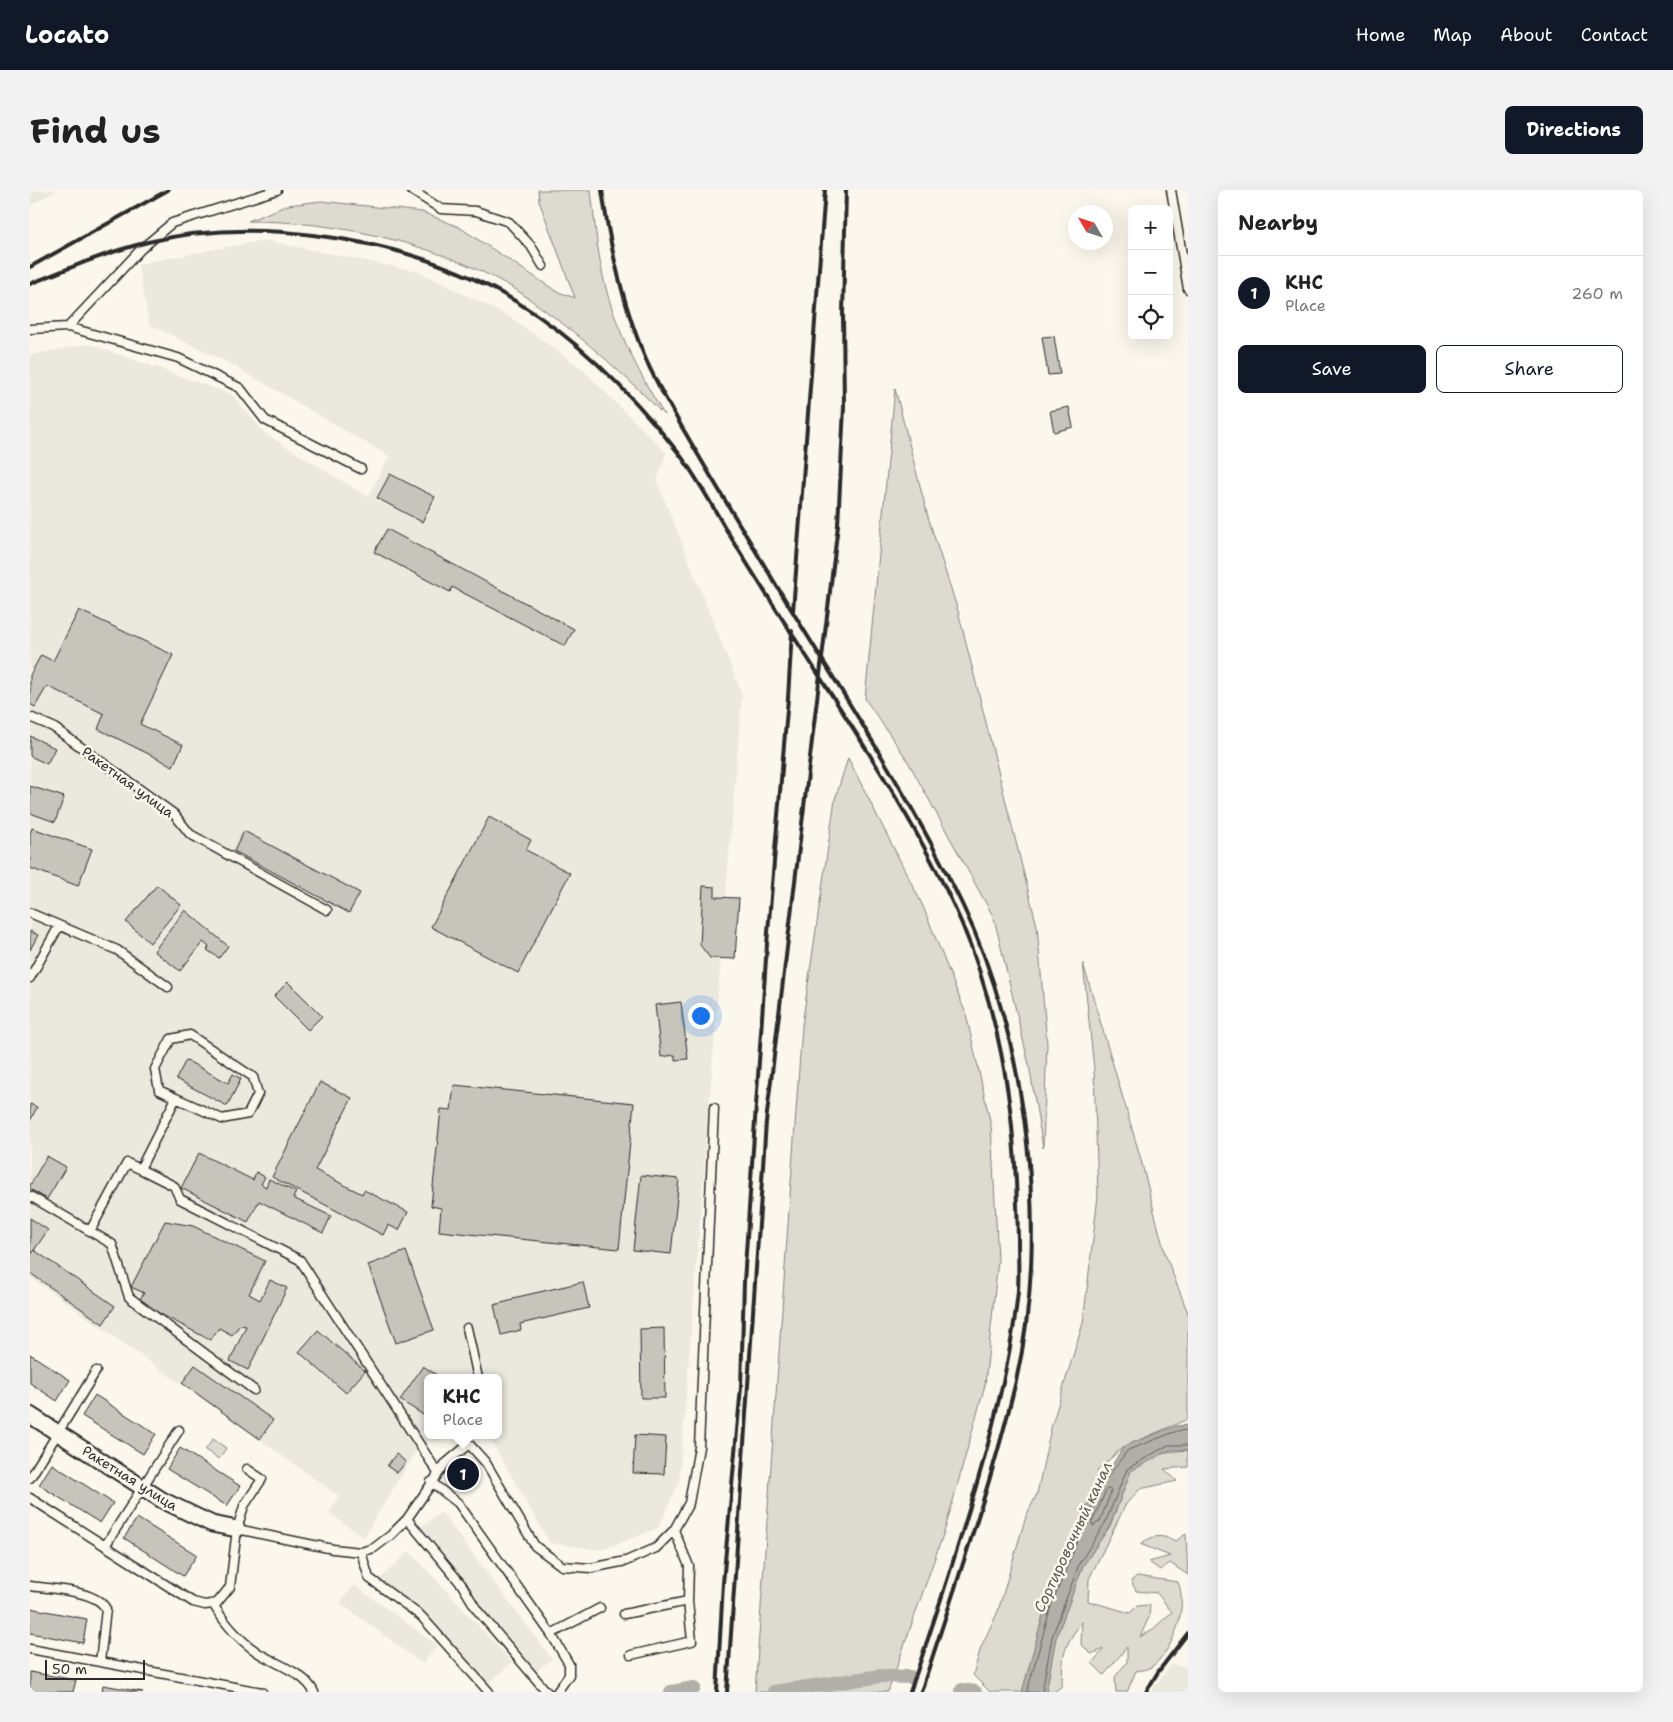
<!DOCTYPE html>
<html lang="en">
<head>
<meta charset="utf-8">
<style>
  :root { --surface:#fff; --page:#f2f2f2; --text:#222; --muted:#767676; --line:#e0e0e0; --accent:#111827 }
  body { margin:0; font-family:"Shantell Sans",sans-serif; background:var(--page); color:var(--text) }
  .controls { position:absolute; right:15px; top:15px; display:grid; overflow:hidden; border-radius:8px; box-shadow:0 5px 20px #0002 }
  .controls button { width:45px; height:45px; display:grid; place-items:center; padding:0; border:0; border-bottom:1px solid var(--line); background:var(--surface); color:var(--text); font:25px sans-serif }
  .compass { position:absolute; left:1038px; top:15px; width:45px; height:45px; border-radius:50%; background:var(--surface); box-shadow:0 5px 20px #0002; rotate:309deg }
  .scale { position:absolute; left:15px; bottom:12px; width:100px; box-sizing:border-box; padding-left:5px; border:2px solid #2b2b2b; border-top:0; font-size:14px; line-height:18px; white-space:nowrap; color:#2b2b2b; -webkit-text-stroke:4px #fbf7ec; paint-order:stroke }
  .you { position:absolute; left:670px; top:825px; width:18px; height:18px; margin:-12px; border:4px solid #fff; border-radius:50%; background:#1a73e8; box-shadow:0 0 0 8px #1a73e833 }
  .badge { display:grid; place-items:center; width:32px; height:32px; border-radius:50%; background:var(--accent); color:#fff; font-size:16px; font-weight:700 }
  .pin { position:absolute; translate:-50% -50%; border:2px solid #fff; box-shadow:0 1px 5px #0006 }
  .popup { position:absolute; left:394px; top:1184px; width:78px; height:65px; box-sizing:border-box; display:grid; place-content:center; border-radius:8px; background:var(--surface); filter:drop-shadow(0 1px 4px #0005); font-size:16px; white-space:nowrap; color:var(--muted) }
  .popup b { font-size:19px; color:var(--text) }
  .popup::after { content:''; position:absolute; left:50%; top:100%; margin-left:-10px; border:10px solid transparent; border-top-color:var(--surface) }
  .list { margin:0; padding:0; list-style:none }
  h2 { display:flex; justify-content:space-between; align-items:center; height:65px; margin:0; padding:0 20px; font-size:21px }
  h2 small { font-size:16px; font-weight:400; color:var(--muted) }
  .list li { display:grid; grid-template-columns:32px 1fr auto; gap:15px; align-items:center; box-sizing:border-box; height:75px; padding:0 20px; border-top:1px solid var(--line) }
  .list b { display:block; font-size:19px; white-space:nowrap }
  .list p { margin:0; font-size:16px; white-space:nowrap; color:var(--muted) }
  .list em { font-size:16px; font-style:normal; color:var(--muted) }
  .actions { display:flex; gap:10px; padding:15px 20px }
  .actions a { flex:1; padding:11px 0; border:1px solid var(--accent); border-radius:8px; text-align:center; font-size:18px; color:var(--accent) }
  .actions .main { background:var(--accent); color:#fff }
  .icon { flex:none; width:28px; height:28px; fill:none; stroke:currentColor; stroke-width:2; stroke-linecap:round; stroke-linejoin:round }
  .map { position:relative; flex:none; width:1158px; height:1502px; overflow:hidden; border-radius:8px }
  header { display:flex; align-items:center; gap:30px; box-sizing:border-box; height:70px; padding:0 25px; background:var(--accent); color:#fff }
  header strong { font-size:24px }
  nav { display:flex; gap:28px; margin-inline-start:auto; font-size:18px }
  .intro { display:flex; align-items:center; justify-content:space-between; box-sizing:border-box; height:120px; padding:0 30px }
  h1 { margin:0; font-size:35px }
  .button { padding:12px 22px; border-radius:8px; background:var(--accent); color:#fff; font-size:18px; font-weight:700 }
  main { display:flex; gap:30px; padding:0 30px }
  aside { flex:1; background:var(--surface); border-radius:8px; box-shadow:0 5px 20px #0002 }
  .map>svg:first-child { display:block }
  .built { fill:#ebe8de }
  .green { fill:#dddad0; stroke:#84827e }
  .water { fill:#b1afa7; stroke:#7b7a75 }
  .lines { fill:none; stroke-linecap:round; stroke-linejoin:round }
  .shore { stroke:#61605d; stroke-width:1 }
  .canal { stroke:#b1afa7; stroke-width:14 }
  .building { fill:#c7c4bc; stroke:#2b2b2b }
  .lane-casing { stroke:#2b2b2b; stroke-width:11 }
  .street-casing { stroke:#2b2b2b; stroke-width:19 }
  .lane { stroke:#fbf7ec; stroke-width:8 }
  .street { stroke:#fbf7ec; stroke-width:15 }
  .rail { stroke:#2b2b2b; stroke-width:4 }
  .labels { text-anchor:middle; stroke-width:5; stroke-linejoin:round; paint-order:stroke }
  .street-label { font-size:14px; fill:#2b2b2b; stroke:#fbf7ec }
  .water-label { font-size:15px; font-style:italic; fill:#5a5956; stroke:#fbf7ec }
</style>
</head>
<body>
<header>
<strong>Locato</strong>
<nav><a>Home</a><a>Map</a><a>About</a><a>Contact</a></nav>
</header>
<div class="intro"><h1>Find us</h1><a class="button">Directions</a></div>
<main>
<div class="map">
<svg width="1158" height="1502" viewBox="0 0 1158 1502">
  <rect width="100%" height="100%" fill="#fbf7ec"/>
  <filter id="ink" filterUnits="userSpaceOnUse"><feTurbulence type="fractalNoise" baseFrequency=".02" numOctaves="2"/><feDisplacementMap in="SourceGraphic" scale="10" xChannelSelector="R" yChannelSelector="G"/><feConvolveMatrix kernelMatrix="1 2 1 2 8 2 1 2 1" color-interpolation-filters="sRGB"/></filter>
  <g filter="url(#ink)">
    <!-- built -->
    <path class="built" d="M0 0H27L0 16Z
      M234 50 389 82 480 127 551 178 636 263 627 291 712 504 649 1293 628 1338 572 1360 520 1353 458 1245H468V1188H398V1245H432L391 1253 334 1347 299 1323 309 1306 0 1087V165L59 154 201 204 236 244 338 307 359 266 199 173 119 134 108 74Z
      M411 1322 522 1469 500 1486 389 1339Z
      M379 1361 482 1472 453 1499 351 1388Z
      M324 1395 407 1455 393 1474 310 1413Z
      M1141 1474 1158 1477V1502H1121Z"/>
    <!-- green -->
    <path class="green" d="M508 0H561C564 25 566 51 571 76 580 128 607 181 635 226 595 185 555 149 509 116 499 109 489 101 478 95 401 52 305 31 218 31L258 15 291 11 392 22 429 37 526 101 545 108 509 11Z
      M865 199 898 327 928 421 1007 736 1017 854 1013 958 999 875 964 728 876 568 835 509Z
      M818 568 892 714 936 824 961 935 968 1070 955 1195 916 1336 858 1502H725L772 836 805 609Z
      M1053 773 1110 966 1135 1064 1158 1123V1229L1093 1257 1067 1281 1075 1292 1114 1264 1158 1260V1277L1134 1279 1147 1291 1110 1299 1096 1314 1059 1389 1058 1411 1100 1423 1107 1416 1120 1415 1119 1427 1110 1447 1123 1439 1142 1422 1127 1403 1106 1401 1101 1391 1107 1386 1148 1392C1158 1416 1145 1457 1124 1475 1120 1479 1112 1480 1106 1481L1097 1502H1086L1085 1487 1097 1472V1457L1074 1485 1062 1473 1074 1459 1061 1464 1051 1454 1052 1432C1032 1458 1033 1464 1032 1496L1024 1502H960L943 1485 951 1457 968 1421 996 1326 1007 1304 1021 1238 1053 1133 1068 1006 1064 879Z
      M183 1249 196 1258 189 1269 175 1260Z
      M1156 1344 1158 1385 1140 1373 1130 1380 1119 1372 1140 1366 1110 1354C1125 1344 1131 1345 1146 1351Z"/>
    <!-- water -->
    <path class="water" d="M1158 1235V1260H1140L1101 1281 1080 1336 1053 1376 1026 1448 1016 1502H992L1016 1414 1066 1294 1081 1277 1094 1256 1146 1236Z"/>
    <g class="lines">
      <!-- shore -->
      <path class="shore" d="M1077 1299H1080L1081 1302 1070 1331 1063 1336 1062 1333Z
        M997 1502 1021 1416 1070 1297 1098 1260 1147 1241 1158 1240
        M1012 1502 1022 1447 1049 1374 1075 1333 1097 1279 1138 1255H1158"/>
      <!-- canal -->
      <path class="canal" d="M932 1500 945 1502
        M641 1502 664 1498
        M744 1502 851 1486 880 1487"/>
    </g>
    <!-- building -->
    <path class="building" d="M1024 146 1030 184 1018 185 1012 147Z
      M1039 217 1043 237 1024 242 1020 221Z
      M360 284 405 307 392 332 347 308Z
      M357 339 544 439 535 456 422 397 420 402 344 362Z
      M49 420 143 465 110 534 153 555 143 576 68 539 74 524 17 496 5 517 0 514V485L11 465 23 471Z
      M0 546 25 558 17 574 0 566Z
      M0 596 34 607 25 632 0 623Z
      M459 627 501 650 496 660 540 683 488 783 401 737Z
      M2 638 62 659 48 696 0 678V644Z
      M214 641 330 703 319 723 204 661Z
      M127 695 151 715 120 753 96 732Z
      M673 696 685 697V707L709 708 705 769 680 768 670 755Z
      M155 720 198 756 189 768 177 760 179 757 173 752 150 781 124 761Z
      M0 741 8 745 0 760Z
      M258 792 292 826 278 840 244 806Z
      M651 812 658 869 645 870V865L631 867 625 815Z
      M156 870 198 893 203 884 211 889 197 916 146 889Z
      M290 892 322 908 285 980 332 1004 334 1000 378 1022 369 1040 358 1035 353 1045 242 987Z
      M424 895 604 913 589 1059 409 1041 411 1018 401 1016 411 919 421 920Z
      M0 914 7 917 0 931Z
      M169 963 223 990 226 982 235 987 231 994 236 997 239 989 266 1002 263 1008 301 1026 293 1043 229 1011 218 1032 151 998Z
      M17 966 36 977 17 1009 0 999V995Z
      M611 985 649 989 641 1064 603 1060Z
      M0 1028 18 1040 0 1066Z
      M135 1031 163 1036 235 1071 219 1104 230 1110 240 1090 257 1098 218 1180 200 1171 216 1136 210 1135 202 1145 189 1138 180 1150 108 1112 114 1103 101 1097Z
      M4 1060 85 1116 73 1134 0 1083V1066Z
      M376 1061 404 1140 366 1153 338 1075Z
      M553 1092 559 1118 490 1134 491 1140 471 1145 464 1115 483 1110V1108Z
      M634 1138 635 1208H611L610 1139Z
      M288 1140 335 1181 316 1203 269 1162Z
      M0 1164 40 1190 27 1211 0 1193Z
      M165 1175 243 1230 230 1249 152 1193Z
      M393 1176 411 1188H398V1228L370 1210Z
      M65 1205 126 1244 113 1264 52 1226Z
      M605 1245 636 1247 634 1284 603 1283Z
      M150 1258 210 1296 197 1316 137 1279Z
      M366 1264 376 1272 367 1283 357 1276Z
      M22 1274 83 1313 70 1333 9 1295Z
      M425 1284a8 8 0 1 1 16 0a8 8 0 1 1-16 0Z
      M107 1328 167 1365 153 1386 94 1348Z
      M0 1418 57 1429 53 1453 0 1443Z
      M0 1482 46 1490 43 1502H0Z
      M73 1495 113 1502H72Z"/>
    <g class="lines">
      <defs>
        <path id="lane" d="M381 0 411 19 446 21 479 32 501 56 513 76
          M1141 0 1158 99
          M38 137 111 59 142 33 247 0
          M0 139 38 137 148 168 210 198 235 230 331 279
          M0 527 23 537 144 624 160 644 297 720
          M0 723 87 760 138 797
          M0 788 29 736
          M110 979 144 996 150 1009 270 1070 408 1283
          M0 1006 82 1054 99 1107 224 1200
          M60 1041 97 973 110 979 146 908 129 900 125 879 141 849 160 845 223 887 228 904 218 924 192 929 146 908
          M437 1138 448 1188
          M0 1288 66 1181
          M401 1292 428 1313 521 1444 539 1474V1485L527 1502
          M0 1308 163 1412 175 1415 187 1413 200 1397 207 1339 214 1316 232 1289 217 1279
          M377 1329 432 1395 447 1420 517 1502
          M207 1339 303 1359 331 1362 344 1358 361 1345 377 1329 415 1274 439 1254 456 1273 505 1356 532 1376 561 1378 596 1371 626 1358 644 1340 659 1313 669 1257 684 918
          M75 1356 149 1240
          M331 1362 339 1388 391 1426 459 1502
          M0 1396C20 1399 67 1400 76 1419L70 1472
          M183 1414C195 1434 208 1449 227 1462 245 1474 274 1482 284 1502
          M594 1424 658 1411
          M521 1444 570 1418
          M0 1459 232 1502
          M601 1465 662 1451 658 1411 659 1376 644 1340"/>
        <path id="street" d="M0 1225 132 1310 182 1334 207 1339"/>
      </defs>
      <!-- lane casing -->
      <use href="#lane" class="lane-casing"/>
      <!-- street casing -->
      <use href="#street" class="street-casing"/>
      <!-- lane -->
      <use href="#lane" class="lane"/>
      <!-- street -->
      <use href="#street" class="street"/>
      <!-- rail -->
      <path class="rail" d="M572 0C580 57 592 112 614 165 625 192 641 218 656 244 686 296 717 347 748 398 811 501 879 604 932 714 998 850 1020 1043 986 1191 961 1296 924 1399 891 1502
        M0 77 138 0
        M0 94C39 78 77 62 118 52 173 39 227 38 283 45 445 64 547 135 647 261 666 285 681 314 697 341 722 382 748 423 775 464 827 544 882 627 923 714 949 768 970 844 978 904 985 951 987 1000 988 1049 988 1066 989 1084 988 1101 983 1153 971 1203 958 1254 935 1338 908 1420 880 1502
        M763 421 795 0
        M687 1502 693 1393 711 1197 714 1092 737 754 758 508 762 441
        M697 1502 736 932 808 335 814 217 813 123 816 0
        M1116 1502 1128 1482 1158 1443"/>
    </g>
  </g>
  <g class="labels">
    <!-- street labels -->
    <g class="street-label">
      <text transform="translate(98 592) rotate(36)" y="5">Ракетная улица</text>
      <text transform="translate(100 1288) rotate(32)" y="5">Ракетная улица</text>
    </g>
    <!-- water labels -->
    <g class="water-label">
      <text transform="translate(1043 1347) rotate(-65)" y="5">Сортировочный канал</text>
    </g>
  </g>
</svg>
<div class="controls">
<button>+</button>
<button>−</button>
<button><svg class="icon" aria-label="locate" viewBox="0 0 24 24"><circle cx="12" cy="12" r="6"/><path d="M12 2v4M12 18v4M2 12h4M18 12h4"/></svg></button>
</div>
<svg class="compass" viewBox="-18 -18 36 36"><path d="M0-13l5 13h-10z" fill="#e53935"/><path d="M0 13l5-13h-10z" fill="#767676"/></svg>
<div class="scale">50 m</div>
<div class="you"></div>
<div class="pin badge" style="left:433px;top:1284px">1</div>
<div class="popup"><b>КНС</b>Place</div>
</div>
<aside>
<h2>Nearby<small></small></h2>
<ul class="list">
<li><span class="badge">1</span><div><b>КНС</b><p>Place</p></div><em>260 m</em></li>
</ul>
<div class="actions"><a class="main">Save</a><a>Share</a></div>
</aside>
</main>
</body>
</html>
